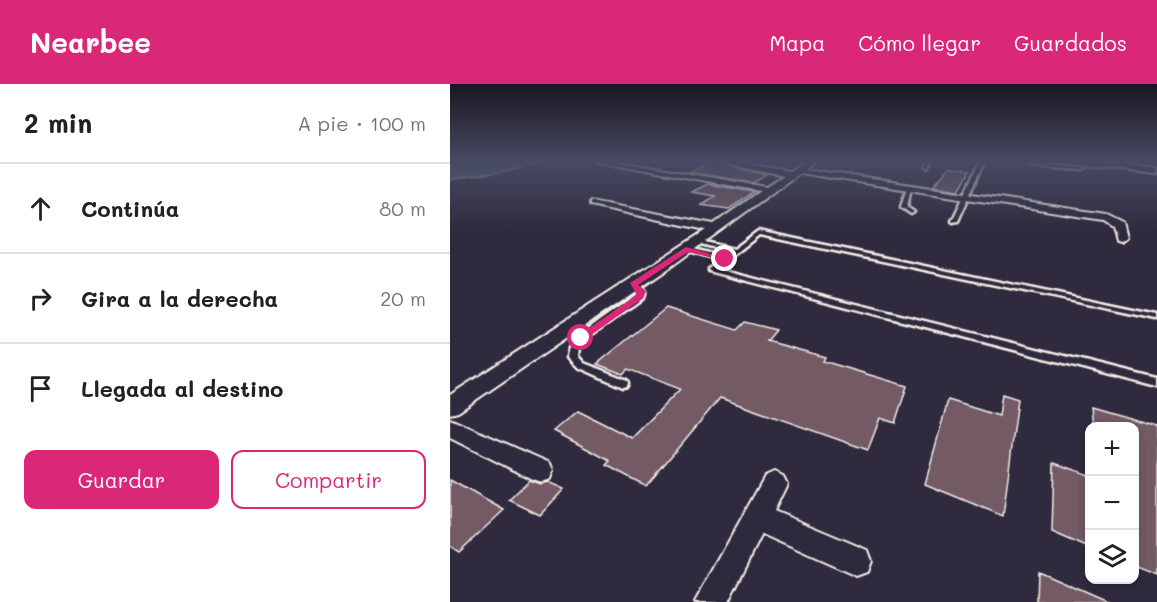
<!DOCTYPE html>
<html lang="es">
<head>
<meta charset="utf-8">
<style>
  :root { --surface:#fff; --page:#f2f2f2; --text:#202124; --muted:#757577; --line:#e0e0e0; --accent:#db2777 }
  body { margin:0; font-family:Mali,sans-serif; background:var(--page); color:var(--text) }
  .controls { position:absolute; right:18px; bottom:18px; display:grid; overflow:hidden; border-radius:12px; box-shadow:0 3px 9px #0003 }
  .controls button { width:54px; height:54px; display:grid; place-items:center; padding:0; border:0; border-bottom:2px solid var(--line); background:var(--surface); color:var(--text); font:30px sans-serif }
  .stop { position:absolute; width:18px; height:18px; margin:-14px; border:4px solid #db2777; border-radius:50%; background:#fff }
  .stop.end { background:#db2777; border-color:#fff; box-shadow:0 2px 6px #0008 }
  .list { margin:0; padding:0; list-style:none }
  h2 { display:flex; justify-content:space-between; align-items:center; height:78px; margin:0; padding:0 24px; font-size:26px }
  h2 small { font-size:20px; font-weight:400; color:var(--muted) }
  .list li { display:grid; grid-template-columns:39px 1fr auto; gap:18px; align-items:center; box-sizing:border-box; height:90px; padding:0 24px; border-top:2px solid var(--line) }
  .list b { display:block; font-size:22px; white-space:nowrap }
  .list em { font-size:20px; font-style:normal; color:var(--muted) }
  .actions { display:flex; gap:12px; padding:18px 24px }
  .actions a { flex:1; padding:14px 0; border:2px solid var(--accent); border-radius:12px; text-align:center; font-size:21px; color:var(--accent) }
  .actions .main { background:var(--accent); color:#fff }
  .icon { flex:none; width:33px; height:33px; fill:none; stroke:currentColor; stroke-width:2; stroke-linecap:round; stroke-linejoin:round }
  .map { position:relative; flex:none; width:707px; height:518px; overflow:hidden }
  header { display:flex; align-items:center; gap:36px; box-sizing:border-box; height:84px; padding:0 30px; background:var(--accent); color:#fff }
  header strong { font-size:28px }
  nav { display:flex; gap:33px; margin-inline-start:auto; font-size:21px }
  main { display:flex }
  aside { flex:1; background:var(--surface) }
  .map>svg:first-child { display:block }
  .green { fill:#626658; stroke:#abaca0; stroke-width:1.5 }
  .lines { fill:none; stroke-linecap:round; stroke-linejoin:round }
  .river { fill:#4d6676; fill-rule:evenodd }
  .building { fill:#735a65; stroke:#f4f1e8; stroke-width:1.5 }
  .service-casing { stroke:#f4f1e8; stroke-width:5 }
  .minor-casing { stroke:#f4f1e8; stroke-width:4 }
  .tertiary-casing { stroke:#f4f1e8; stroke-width:4 }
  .service { fill:#2f2a3d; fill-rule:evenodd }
  .minor { fill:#2f2a3d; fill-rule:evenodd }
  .tertiary { fill:#2f2a3d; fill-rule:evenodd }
  .route { fill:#db2777 }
</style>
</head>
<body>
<header>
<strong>Nearbee</strong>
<nav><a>Mapa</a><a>Cómo llegar</a><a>Guardados</a></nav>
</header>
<main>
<aside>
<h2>2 min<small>A pie · 100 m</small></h2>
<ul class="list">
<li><svg class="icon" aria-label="ahead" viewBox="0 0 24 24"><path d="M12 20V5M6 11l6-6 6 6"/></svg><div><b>Continúa</b></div><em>80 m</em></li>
<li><svg class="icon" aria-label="right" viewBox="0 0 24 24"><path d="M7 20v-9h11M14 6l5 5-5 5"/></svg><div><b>Gira a la derecha</b></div><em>20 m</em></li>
<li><svg class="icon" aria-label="arrive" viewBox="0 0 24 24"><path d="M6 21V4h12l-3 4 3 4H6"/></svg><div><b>Llegada al destino</b></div></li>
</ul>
<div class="actions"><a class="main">Guardar</a><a>Compartir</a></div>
</aside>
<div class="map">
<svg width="707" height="518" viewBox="0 0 707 518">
  <rect width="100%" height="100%" fill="#2f2a3d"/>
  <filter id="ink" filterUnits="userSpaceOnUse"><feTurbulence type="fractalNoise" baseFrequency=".0167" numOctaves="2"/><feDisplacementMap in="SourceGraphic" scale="12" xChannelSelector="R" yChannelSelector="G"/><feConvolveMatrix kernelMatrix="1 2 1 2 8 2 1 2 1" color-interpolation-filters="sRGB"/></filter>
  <g filter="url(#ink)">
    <!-- green -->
    <path class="green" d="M0 77H100L55 88 0 96Z"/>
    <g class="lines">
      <!-- river -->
      <path class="river" d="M53 77H87L80 81 0 94V84Z"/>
    </g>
    <!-- building -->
    <path class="building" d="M262 77H278L275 80 277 82 317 91 304 99 239 88Z
      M499 84 520 87 509 106 483 102Z
      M258 100 292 106 304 108 279 125 251 121 265 112 241 108Z
      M216 224 287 246 295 238 326 246 317 257 375 273 373 277 457 302 445 339 430 334 418 366 270 314 196 402 156 381 160 377 104 347 128 327 182 354 230 305 178 285 173 290 147 280Z
      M552 310 568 315 553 432 475 400 498 316 549 332Z
      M641 323 707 342V491L684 482V342H643Z
      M604 379 639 391V464L602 448Z
      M0 396 54 426 9 468 0 462Z
      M79 396 90 400 98 398 114 405 90 431 59 416Z
      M588 487 659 518H587Z"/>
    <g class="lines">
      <defs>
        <path id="service" d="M479 77H483L478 84 476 83Z
          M531 77H535L508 137 503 138 502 137Z
          M578 80 633 84 635 85 633 86 579 82Z
          M459 102 461 103 457 123 464 128 461 130 451 123 457 103Z
          M308 147 707 231V235L309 151 266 185 707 295V303L259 187V185L270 176 233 165 236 163 274 173 280 168 244 158 247 156 284 165Z
          M180 199C186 198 191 203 195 207L193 214 134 256 129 264 128 272 134 279 177 296 178 299 177 302 173 303 128 283 118 273 119 264 128 252 186 211 187 208 180 203Z"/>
        <path id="minor" d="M147 77H163L317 103 334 92 277 80 281 77 340 87 355 77H364L355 85 656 130 672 138 676 154 670 158 666 157 662 142 653 136 349 89 215 187 8 328 0 330V311L256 146 140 121V117L264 140 311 107Z
          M0 335 100 379 103 387 100 395 91 398 82 395 0 354Z
          M324 388 333 392 337 400 324 427 417 466 421 477 417 488 406 492 312 450 278 518H245L315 392Z"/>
        <path id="tertiary" d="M613 77H645L707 84V90L618 80Z"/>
      </defs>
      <!-- service casing -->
      <use href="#service" class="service-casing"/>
      <!-- minor casing -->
      <use href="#minor" class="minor-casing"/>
      <!-- tertiary casing -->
      <use href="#tertiary" class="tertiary-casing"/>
      <!-- service -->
      <use href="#service" class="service"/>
      <!-- minor -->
      <use href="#minor" class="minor"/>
      <!-- tertiary -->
      <use href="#tertiary" class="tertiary"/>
    </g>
  </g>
  <!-- sky -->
  <linearGradient id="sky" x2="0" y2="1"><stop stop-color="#1a1722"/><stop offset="0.52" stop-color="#474a62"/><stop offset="1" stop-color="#474a62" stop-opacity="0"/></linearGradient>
  <rect width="707" height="149" fill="url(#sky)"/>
  <!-- route -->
  <path class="route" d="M236 163 278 175 275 177 238 168 188 201 196 207 193 214 134 256H128V252L187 211 180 199Z"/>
</svg>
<div class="controls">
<button>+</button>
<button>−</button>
<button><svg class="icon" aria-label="layers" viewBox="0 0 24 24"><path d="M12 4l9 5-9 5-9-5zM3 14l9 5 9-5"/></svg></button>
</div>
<div class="stop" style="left:131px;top:254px"></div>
<div class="stop end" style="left:275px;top:175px"></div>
</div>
</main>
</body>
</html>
